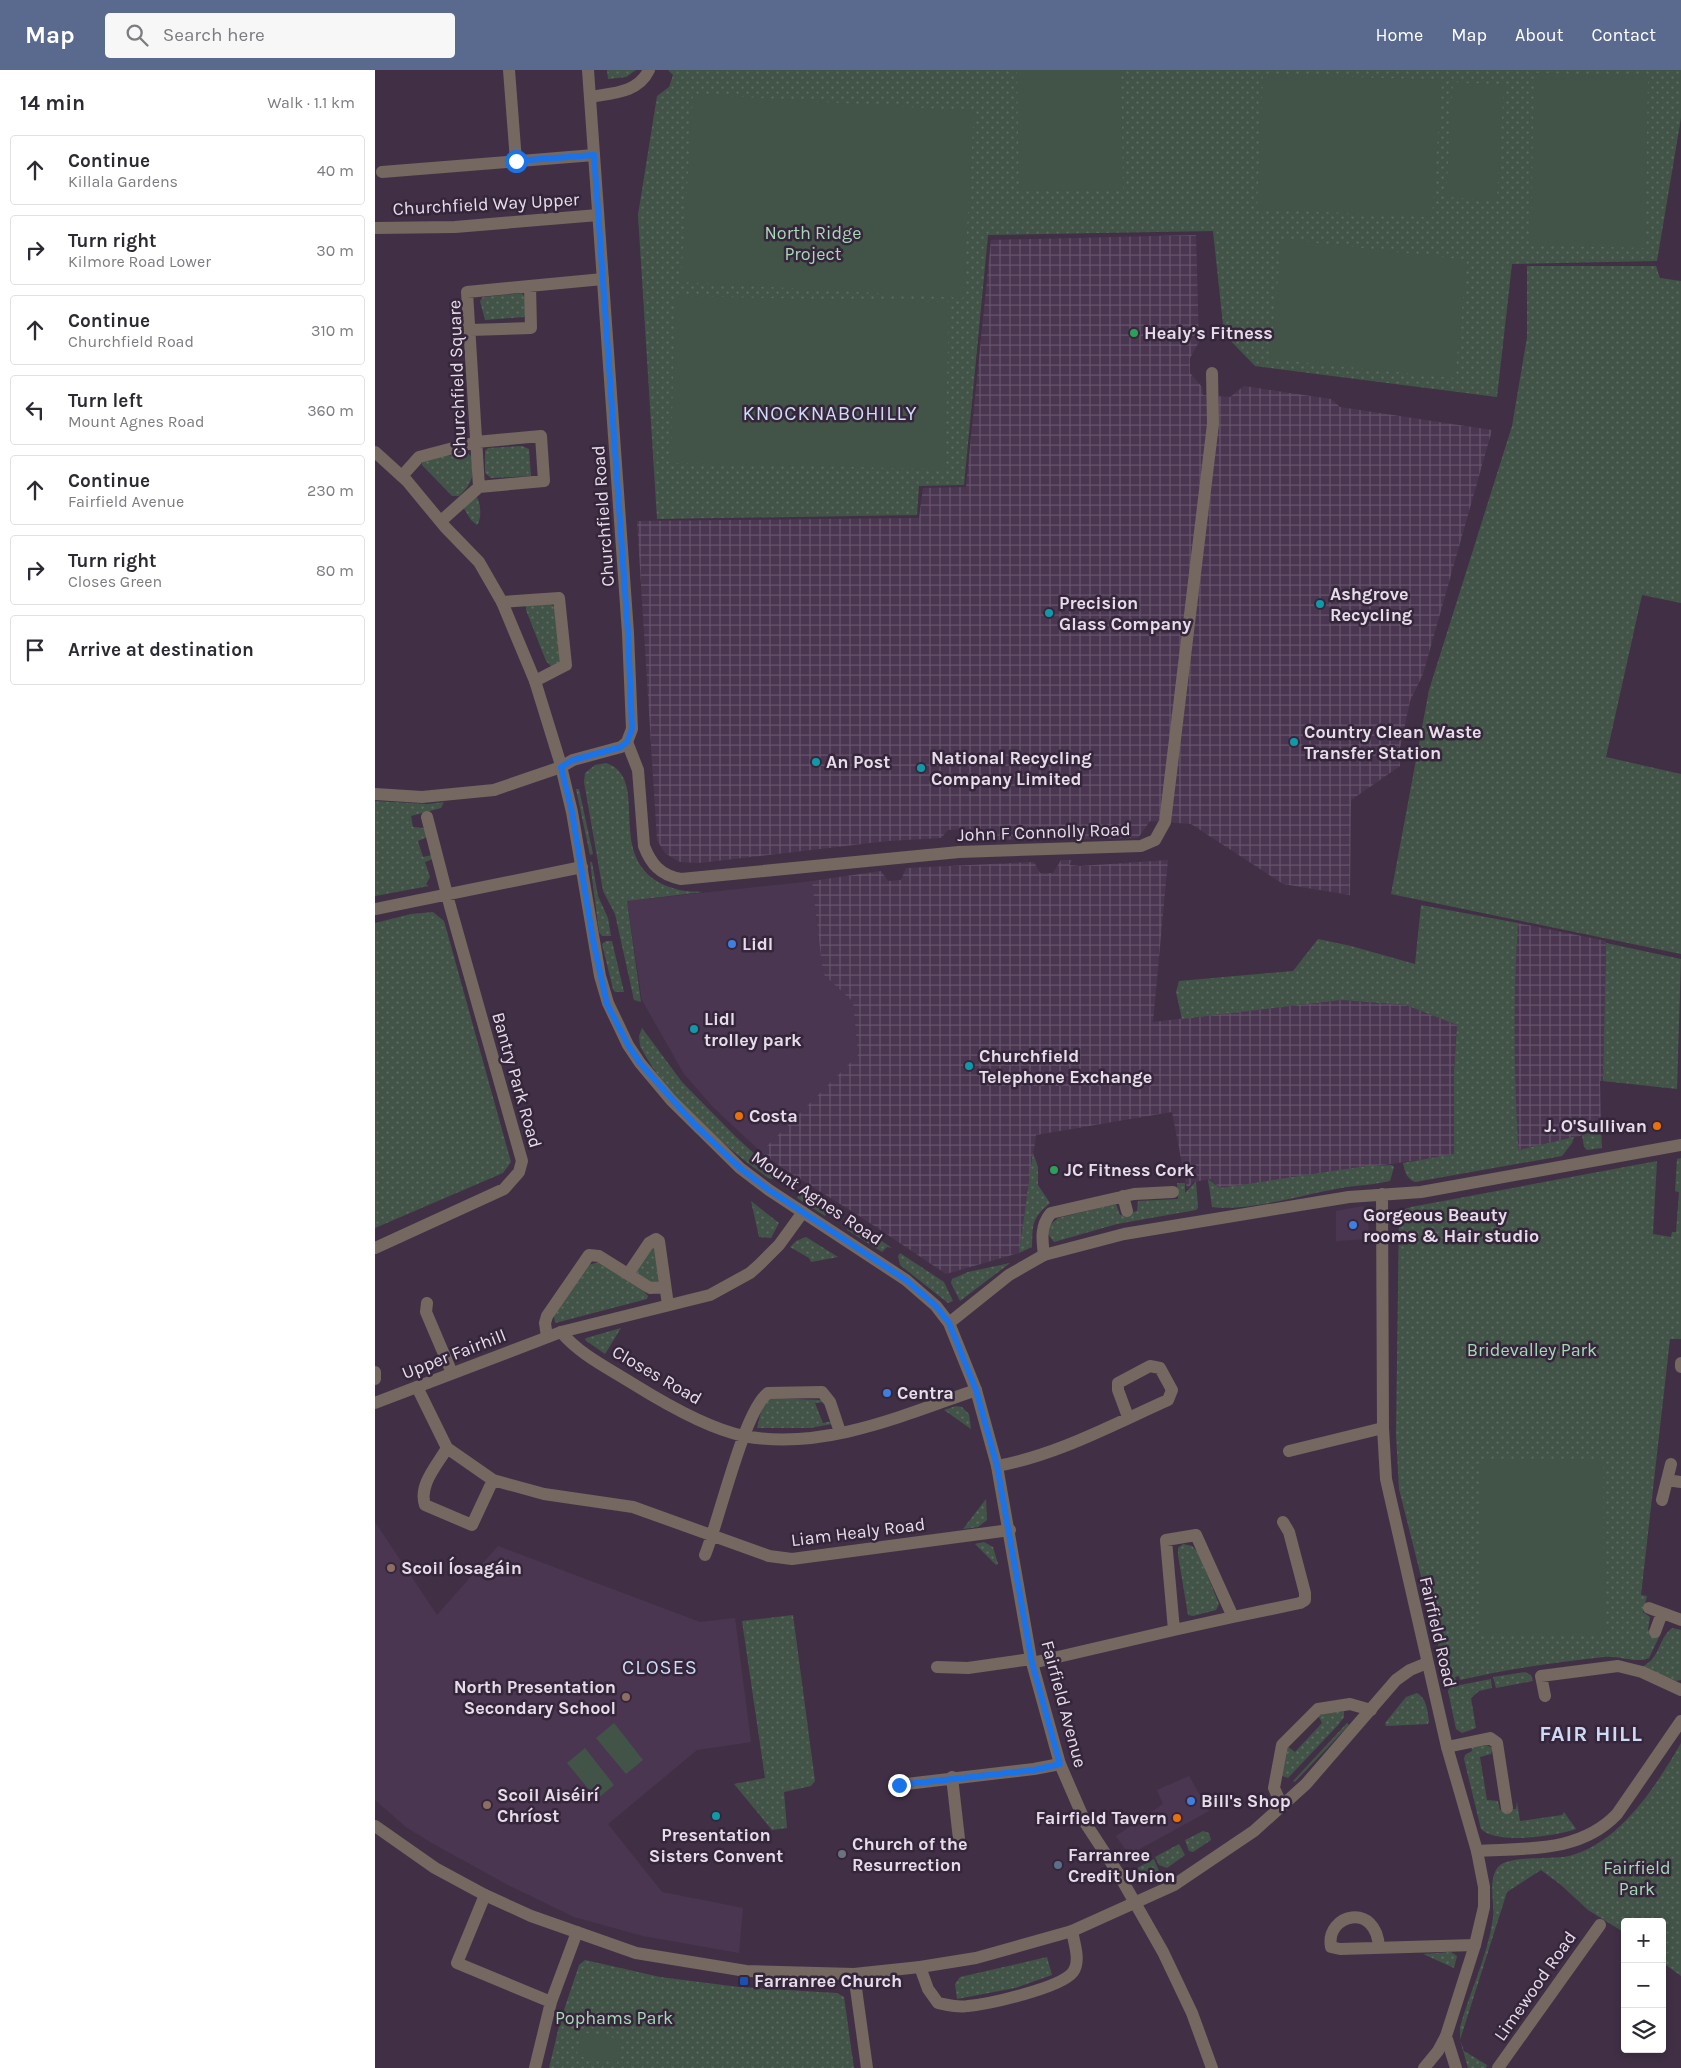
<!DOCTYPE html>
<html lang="en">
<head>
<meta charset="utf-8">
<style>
  :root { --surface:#fff; --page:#f7f7f7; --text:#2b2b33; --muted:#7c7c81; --line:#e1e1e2; --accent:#5a6a8e }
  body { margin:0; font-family:Karla,sans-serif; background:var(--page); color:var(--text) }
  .controls { position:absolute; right:15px; bottom:15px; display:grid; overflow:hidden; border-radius:5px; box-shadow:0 2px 8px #0003 }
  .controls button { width:45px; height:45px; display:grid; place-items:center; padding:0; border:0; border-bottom:1px solid var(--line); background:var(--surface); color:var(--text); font:25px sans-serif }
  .stop { position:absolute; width:15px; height:15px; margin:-11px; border:4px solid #1a73e8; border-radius:50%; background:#fff }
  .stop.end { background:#1a73e8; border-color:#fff; box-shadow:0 1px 5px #0008 }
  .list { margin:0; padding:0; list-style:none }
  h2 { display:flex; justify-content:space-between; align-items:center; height:65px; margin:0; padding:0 20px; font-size:21px }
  h2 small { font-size:16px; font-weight:400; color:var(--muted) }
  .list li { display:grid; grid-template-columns:32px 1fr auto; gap:15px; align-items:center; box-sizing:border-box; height:70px; margin:0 10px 10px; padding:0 10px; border:1px solid var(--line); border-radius:5px }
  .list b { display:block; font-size:19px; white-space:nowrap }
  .list p { margin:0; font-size:16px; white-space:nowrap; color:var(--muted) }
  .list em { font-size:16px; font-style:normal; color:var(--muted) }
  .icon { flex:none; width:28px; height:28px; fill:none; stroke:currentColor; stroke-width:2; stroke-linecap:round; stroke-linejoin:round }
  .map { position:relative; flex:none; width:1306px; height:1998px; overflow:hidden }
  header { display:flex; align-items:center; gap:30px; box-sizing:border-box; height:70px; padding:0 25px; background:var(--accent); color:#fff }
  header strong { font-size:24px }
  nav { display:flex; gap:28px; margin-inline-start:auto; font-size:18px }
  .search { width:350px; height:45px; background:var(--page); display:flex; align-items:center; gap:12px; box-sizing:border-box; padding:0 18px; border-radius:5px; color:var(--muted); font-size:19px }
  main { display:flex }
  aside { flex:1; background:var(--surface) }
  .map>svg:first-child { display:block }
  .built { fill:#4b3651 }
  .industrial { fill:url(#industrial-grid) }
  .green { fill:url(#green-dots) }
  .pitch { fill:#425447 }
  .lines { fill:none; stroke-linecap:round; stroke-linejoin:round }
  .minor { stroke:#746861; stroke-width:12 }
  .tertiary { stroke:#746861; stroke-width:12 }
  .route { stroke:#1a73e8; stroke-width:6 }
  .leisure-dot { fill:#2e9e5b; stroke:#36263b; stroke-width:2 }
  .culture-dot { fill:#0f9aa8; stroke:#36263b; stroke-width:2 }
  .shop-dot { fill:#3f7fe0; stroke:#36263b; stroke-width:2 }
  .food-dot { fill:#e8710a; stroke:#36263b; stroke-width:2 }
  .education-dot { fill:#8d6e63; stroke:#36263b; stroke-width:2 }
  .worship-dot { fill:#6b7280; stroke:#36263b; stroke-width:2 }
  .service-dot { fill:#5c6f8a; stroke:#36263b; stroke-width:2 }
  .transit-dot { fill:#1a4fb4; stroke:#36263b; stroke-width:2 }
  .labels { text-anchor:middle; stroke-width:5; stroke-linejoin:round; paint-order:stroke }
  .street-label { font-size:18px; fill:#e7ddea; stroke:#36263b }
  .park-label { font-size:18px; fill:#a6d9b6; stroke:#36263b }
  .poi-label { font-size:18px; font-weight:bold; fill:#e7ddea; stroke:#36263b; text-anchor:start }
  .quarter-label { font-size:20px; letter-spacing:1px; fill:#cddbf6; stroke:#36263b }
  .district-label { font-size:22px; font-weight:bold; letter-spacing:1px; fill:#cddbf6; stroke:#36263b }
</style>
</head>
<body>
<header>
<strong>Map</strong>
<div class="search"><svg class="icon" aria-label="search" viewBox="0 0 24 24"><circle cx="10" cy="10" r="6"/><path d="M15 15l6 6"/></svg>Search here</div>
<nav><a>Home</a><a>Map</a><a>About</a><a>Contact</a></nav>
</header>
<main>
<aside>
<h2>14 min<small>Walk · 1.1 km</small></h2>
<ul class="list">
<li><svg class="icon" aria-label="ahead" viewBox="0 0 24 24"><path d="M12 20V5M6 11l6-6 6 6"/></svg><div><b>Continue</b><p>Killala Gardens</p></div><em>40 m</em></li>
<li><svg class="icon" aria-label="right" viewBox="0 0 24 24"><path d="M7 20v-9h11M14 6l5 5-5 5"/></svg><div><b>Turn right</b><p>Kilmore Road Lower</p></div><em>30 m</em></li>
<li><svg class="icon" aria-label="ahead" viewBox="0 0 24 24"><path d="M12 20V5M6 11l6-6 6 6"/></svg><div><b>Continue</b><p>Churchfield Road</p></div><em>310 m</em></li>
<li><svg class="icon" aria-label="left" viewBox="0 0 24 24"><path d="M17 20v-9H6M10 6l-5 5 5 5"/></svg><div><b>Turn left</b><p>Mount Agnes Road</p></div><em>360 m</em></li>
<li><svg class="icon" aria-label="ahead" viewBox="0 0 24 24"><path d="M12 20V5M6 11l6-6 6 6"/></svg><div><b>Continue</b><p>Fairfield Avenue</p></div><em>230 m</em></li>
<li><svg class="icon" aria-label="right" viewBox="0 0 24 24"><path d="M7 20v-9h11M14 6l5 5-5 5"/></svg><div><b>Turn right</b><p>Closes Green</p></div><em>80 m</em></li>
<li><svg class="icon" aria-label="arrive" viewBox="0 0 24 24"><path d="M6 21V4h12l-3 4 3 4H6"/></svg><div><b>Arrive at destination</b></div></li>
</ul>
</aside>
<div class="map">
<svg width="1306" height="1998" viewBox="0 0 1306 1998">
  <defs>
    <pattern id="industrial-grid" width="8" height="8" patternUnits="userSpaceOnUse" patternTransform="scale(1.25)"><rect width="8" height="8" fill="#4b3651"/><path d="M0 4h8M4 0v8" fill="none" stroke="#65536a"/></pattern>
    <pattern id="green-dots" width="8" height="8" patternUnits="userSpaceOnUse" patternTransform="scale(1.25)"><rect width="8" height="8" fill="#425447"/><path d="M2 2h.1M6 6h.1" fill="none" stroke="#5d6c62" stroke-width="1.8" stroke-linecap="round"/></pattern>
  </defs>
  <rect width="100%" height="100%" fill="#413045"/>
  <!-- built -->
  <path class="built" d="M437 811 448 904 478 932 483 985 386 1082 339 1038 309 1004 267 930 252 831Z
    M988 1136 993 1144 994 1169 961 1171V1141Z
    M0 1452 62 1545 123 1476 325 1552 360 1548 376 1672 322 1680 233 1754 287 1822 368 1838 364 1883 268 1866 199 1847 131 1814 55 1772 31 1757 0 1730Z
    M814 1706 834 1741 754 1785 741 1766 788 1734 782 1720Z"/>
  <!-- industrial -->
  <path class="industrial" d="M821 165 824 272 815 288V303L827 317 828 325 855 327 869 316 956 329 965 337 1117 360 1048 604 1035 631 1024 683 1025 696 976 730 975 825 908 814 816 754 775 751 763 768 604 770 591 759 573 760 566 768 513 771 324 793 305 792 290 783 282 770 262 451 544 448 548 418 591 417 616 170Z
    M686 790H696L695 795 705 796 793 790 778 952 966 930 1031 935 1082 955 1079 1000V1085L845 1118 835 1109 818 1112 812 1119 797 1042 661 1065 644 1183 571 1204 486 1147 409 1099 386 1082 483 985 478 932 448 904 437 811 506 801 513 811 526 810 531 798 659 792 665 803H678Z
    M1143 853 1231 871 1228 1011H1225L1226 1061 1143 1080 1138 987V922Z"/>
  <!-- green -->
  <path class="green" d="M232 0H261L251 7 233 9Z
    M293 0H1306V48L1282 191 1137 194 1122 327 880 296 849 264 838 161 613 165 589 415 544 416 542 445 282 449 263 145 282 26 294 17 298 5Z
    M1152 196H1281L1285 208 1306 211V533L1267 525 1231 687 1306 704V884L1016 824 1054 620 1137 356 1152 267Z
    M147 223C152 229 154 240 149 247L110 250 105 231 108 227Z
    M147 376 154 379 156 406 116 408 110 403V381L113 378Z
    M90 380 98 388C98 405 98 414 84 426H77L47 395V391L59 387 89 384Z
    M101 426C106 432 107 449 102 455L96 450 88 437Z
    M176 534 180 538 185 592 177 597 171 591 151 540V536Z
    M231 693C280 709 222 797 301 819 309 822 319 821 328 822L252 831 266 932 259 930 240 844 228 821 209 712 210 703 220 695Z
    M201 719H204L218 784 215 785Z
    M0 731 53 734 69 732 66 738 36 746 38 757 49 758 52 767 43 771 48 787 57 785 58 789 50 792 55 807 51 814 54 816 0 826Z
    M215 792H217L223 826 233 848 236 866H227L224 862Z
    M1046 835 1143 853C1138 928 1139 1002 1143 1077L1144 1080 1199 1067 1197 1073 1187 1086 1040 1112C1031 1108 1030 1102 1028 1093L1079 1084V1000L1082 955 1031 935 966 930 807 949 801 922 804 911 918 901 943 869 976 876 1040 894Z
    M58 842 69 851 136 1092 128 1103 0 1158V853L36 844Z
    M231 871H237L249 922H240L238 919 227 874Z
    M1231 873 1306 889 1302 1019 1228 1011Z
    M267 958 307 1012 361 1067 404 1106 397 1109 393 1108C345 1073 293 1030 265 976L264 966Z
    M1226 1061 1227 1078 1212 1080 1209 1077 1207 1065Z
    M658 1083 663 1097V1115L675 1133C656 1149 658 1154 657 1177L644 1183Z
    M1306 1088V1269H1295L1266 1525 1272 1526 1268 1542 1275 1547 1273 1560 1285 1565 1274 1588C1261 1594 1244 1585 1229 1587 1181 1592 1132 1599 1085 1610L1084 1606 1080 1607 1081 1611 1071 1606 1024 1419 1021 1364 1024 1146 1030 1139 1036 1137 1282 1091 1278 1164 1296 1167 1297 1162H1301L1304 1122 1300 1121 1302 1089Z
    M1017 1095 1019 1097 1015 1111C999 1115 982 1115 966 1118 931 1124 871 1142 837 1137L833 1109 845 1118 991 1096Z
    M821 1111 823 1138 821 1140 742 1154 679 1172 673 1164 674 1156 683 1148 741 1134 745 1145 762 1141 763 1131 803 1129 802 1113H810V1123Z
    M426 1119 455 1138 450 1146 422 1128Z
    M376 1131 404 1153 396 1168 384 1167Z
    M477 1151 517 1178H518L512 1177 507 1182 472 1160Z
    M431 1167 463 1187 436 1192 434 1188 415 1177 421 1171Z
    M280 1177 286 1210 278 1213 263 1205 261 1200 275 1178Z
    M525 1183 569 1212 578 1231 573 1233 525 1195 523 1186Z
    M224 1192 266 1218 273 1226 272 1229 180 1253 179 1246 213 1195Z
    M635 1193 585 1231 576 1213 577 1209 593 1202Z
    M246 1258 230 1284 210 1270 211 1268Z
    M395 1328 447 1330 449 1332 440 1333 448 1353 458 1351 457 1354 435 1358H382L388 1333Z
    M581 1336 587 1337 594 1344 596 1359 569 1340Z
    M611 1429 612 1450 603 1457 588 1459Z
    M609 1472 618 1477 623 1494 621 1495 600 1474Z
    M808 1474 817 1476 823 1482 844 1534 841 1540 818 1546 813 1545 803 1485V1478Z
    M418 1545 440 1711 436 1716 409 1722 412 1758 397 1760 359 1714 390 1708 367 1551Z
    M1297 1558 1306 1560V1610L1301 1611 1266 1597C1286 1589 1282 1570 1297 1558Z
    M1150 1602 1156 1605 1158 1611 1121 1618 1118 1607Z
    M1116 1609 1117 1618 1104 1621 1096 1628 1101 1658 1087 1663 1081 1659 1073 1621 1075 1617Z
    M1042 1623C1052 1629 1052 1640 1054 1651L1053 1654 1011 1656 1010 1653 1031 1627Z
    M969 1641V1647L964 1654 913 1708 905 1705 912 1676 920 1682 947 1653 943 1645Z
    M972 1653 974 1655 920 1712 918 1711Z
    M1306 1673V1906L1287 1892V1852H1250V1863L1213 1840 1186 1815 1166 1800 1132 1822 1085 1970 1089 1981 1112 1995 1111 1998H1093L1085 1970V1957C1095 1921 1113 1885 1118 1848 1120 1832 1112 1809 1124 1796 1135 1785 1178 1790 1194 1786 1245 1773 1281 1716 1306 1673Z
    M1109 1674 1118 1678 1116 1684 1105 1687 1112 1730 1123 1731 1125 1740 1141 1739 1142 1732 1145 1751 1187 1745 1189 1742 1201 1759C1181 1766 1122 1775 1106 1759L1089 1689 1090 1685 1097 1681 1096 1677Z
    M828 1761 834 1763 836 1770 818 1782 814 1781 810 1770Z
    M804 1774 810 1785 792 1798 784 1795 780 1787Z
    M779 1789 784 1801 781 1805 769 1807 762 1798Z
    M1076 1882 1082 1886 1079 1898 1048 1884Z
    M672 1887 677 1905 640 1918 582 1929 580 1914 585 1907Z
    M210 1890 285 1907 364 1917 462 1923 469 1927 479 1998H174L185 1952 204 1895Z"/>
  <!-- pitch -->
  <path class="pitch" d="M642 0H746L748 119 644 121Z
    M1159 3 1273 6 1270 178 1156 175Z
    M888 4 1067 10 1057 147 882 139Z
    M1078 12 1129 15 1122 130 1071 127Z
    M318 24 599 41 588 228 306 212Z
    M907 169 1092 190 1080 308 895 289Z
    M300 226 574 232 570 399 296 393Z
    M1106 1390H1228L1229 1564H1106Z
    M239 1653 268 1690 251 1704 221 1668Z
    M210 1678 239 1715 222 1729 192 1693Z
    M206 1962 246 1969 242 1993 202 1986Z"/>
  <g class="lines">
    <!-- minor -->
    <path class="minor" d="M134 0 141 91
      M215 27C238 23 263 23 274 0
      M7 102 219 85
      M0 158 80 157 223 145
      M95 260 156 258 155 216
      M27 406 44 387 101 372 166 366 169 411 104 417
      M66 451 104 417 92 222 228 209
      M127 532 184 528 191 595 160 611
      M252 672 263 700 269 776C276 794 285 805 306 809L584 782 766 776 780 770 790 752 838 354 837 303
      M0 724 47 727 119 720 186 697
      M0 839 207 797
      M748 1126 752 1141
      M0 1178 129 1119 144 1102 147 1091 75 836 52 747
      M669 1185C667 1169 665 1156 676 1143L759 1124 798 1122
      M253 1204 274 1173 281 1169 284 1171 293 1235
      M52 1233 51 1242 77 1303
      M186 1262C205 1285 235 1299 260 1315 289 1333 335 1359 369 1366 448 1381 529 1345 601 1320
      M172 1267 170 1253 172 1246 214 1185 224 1186 275 1218 290 1217
      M1306 1297V1293
      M0 1302V1309
      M42 1317 72 1378 118 1410 169 1424 258 1437 394 1486 417 1489 635 1460
      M72 1378C63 1394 43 1415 50 1435L97 1455 118 1410
      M914 1381 1008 1358
      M622 1396C682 1385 737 1355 793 1330L797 1320 785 1298 775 1296 743 1313V1320L753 1347
      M1292 1410 1306 1412
      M1287 1430 1296 1394
      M330 1485C344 1451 369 1340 393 1323L447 1322 455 1332 465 1362
      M1274 1538 1306 1550
      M799 1560 858 1547
      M1280 1562 1287 1543
      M657 1593 799 1560 791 1470 821 1465 858 1547 925 1533 930 1530V1523L914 1462 908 1452
      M562 1597 593 1598 656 1589
      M1170 1626 1166 1606 1243 1596 1267 1602 1306 1620
      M1072 1677 1115 1668 1122 1673 1132 1738
      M577 1707 584 1769
      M523 1715 659 1699 685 1694
      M907 1736 899 1718 907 1675 943 1639 975 1634 996 1640
      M1102 1781C1151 1778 1205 1783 1242 1744L1306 1651
      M110 1825 82 1893 176 1932
      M1004 1878C1002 1831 950 1844 956 1877L965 1879 1100 1875
      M545 1897 553 1919 563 1933C572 1935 584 1938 593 1936 614 1934 686 1918 698 1902 706 1891 699 1873 697 1861
      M160 1998 176 1932 202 1862
      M1049 1998 1063 1981 1071 1966
      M1123 1998 1225 1855"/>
    <!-- tertiary -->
    <path class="tertiary" d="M0 382 32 411 70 457 104 492 127 532 160 611 185 692 197 742 225 906 233 933 253 975 265 993 296 1030 365 1098 394 1120 531 1210 561 1236 574 1253 601 1320 622 1396 656 1589 685 1694 711 1754 743 1803 788 1882 817 1943 837 1998
      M186 697 198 690 246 677 252 672 257 659 253 563 213 0
      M1007 1124 1008 1358 1011 1409 1072 1677 1102 1781 1109 1817V1837L1100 1875 1071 1966 1081 1998
      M574 1253 634 1205 669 1185 749 1164 974 1127 1046 1122 1306 1075
      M0 1333 186 1262 335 1225 375 1203 384 1195 404 1175 428 1142
      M0 1756 60 1798 110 1825 156 1846 261 1883 371 1901 479 1904 545 1897 601 1888 697 1861 799 1815 879 1761 931 1714 1021 1610 1035 1600 1052 1593
      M479 1904 492 1998"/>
  </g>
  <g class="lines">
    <!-- route -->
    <path class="route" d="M141 91 219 85 253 563 257 659 252 672 246 677 198 690 186 697 197 742 218 870 232 934 253 975 265 993 319 1054 365 1098 394 1120 531 1210 561 1236 574 1253 601 1320 622 1396 657 1593 685 1694 659 1700 524 1715"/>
  </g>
  <!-- markers -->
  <g class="leisure-dot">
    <circle cx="759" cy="263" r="5"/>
    <circle cx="679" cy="1100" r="5"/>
  </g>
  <g class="culture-dot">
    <circle cx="945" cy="534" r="5"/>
    <circle cx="674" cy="543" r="5"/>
    <circle cx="919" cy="672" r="5"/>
    <circle cx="441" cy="692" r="5"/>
    <circle cx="546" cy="698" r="5"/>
    <circle cx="319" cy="959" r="5"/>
    <circle cx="594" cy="996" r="5"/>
    <circle cx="341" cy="1746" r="5"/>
  </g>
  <g class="shop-dot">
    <circle cx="357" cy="874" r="5"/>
    <circle cx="978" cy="1155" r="5"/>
    <circle cx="512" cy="1323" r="5"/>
    <circle cx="816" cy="1731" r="5"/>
  </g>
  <g class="food-dot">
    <circle cx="364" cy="1046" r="5"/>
    <circle cx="1282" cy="1056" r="5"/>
    <circle cx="802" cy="1748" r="5"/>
  </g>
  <g class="education-dot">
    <circle cx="16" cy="1498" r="5"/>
    <circle cx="251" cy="1627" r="5"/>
    <circle cx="112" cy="1735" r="5"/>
  </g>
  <circle class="worship-dot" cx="467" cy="1784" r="5"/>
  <circle class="service-dot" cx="683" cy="1795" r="5"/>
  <rect class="transit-dot" x="364" y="1906" width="10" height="10" rx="2.5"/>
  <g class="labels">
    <!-- street labels -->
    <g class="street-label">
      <text transform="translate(111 134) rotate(-3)" y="6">Churchfield Way Upper</text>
      <text transform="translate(82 309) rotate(-92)" y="6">Churchfield Square</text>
      <text transform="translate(228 446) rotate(-94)" y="6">Churchfield Road</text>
      <text transform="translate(669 762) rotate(-2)" y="6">John F Connolly Road</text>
      <text transform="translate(142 1010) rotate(74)" y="6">Bantry Park Road</text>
      <text transform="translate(442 1128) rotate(34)" y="6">Mount Agnes Road</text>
      <text transform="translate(79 1284) rotate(-21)" y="6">Upper Fairhill</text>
      <text transform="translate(282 1305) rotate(30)" y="6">Closes Road</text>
      <text transform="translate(483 1462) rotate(-7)" y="6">Liam Healy Road</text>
      <text transform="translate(1063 1562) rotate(77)" y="6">Fairfield Road</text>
      <text transform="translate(689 1634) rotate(75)" y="6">Fairfield Avenue</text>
      <text transform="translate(1160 1916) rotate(-55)" y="6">Limewood Road</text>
    </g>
    <!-- park labels -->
    <g class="park-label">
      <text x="438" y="169">North Ridge<tspan x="438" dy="21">Project</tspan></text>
      <text x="1157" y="1286">Bridevalley Park</text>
      <text x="1262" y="1804">Fairfield<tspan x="1262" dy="21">Park</tspan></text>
      <text x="239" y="1954">Pophams Park</text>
    </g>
    <!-- poi labels -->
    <g class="poi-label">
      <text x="769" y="269">Healy’s Fitness</text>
      <text x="955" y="530">Ashgrove<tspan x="955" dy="21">Recycling</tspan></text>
      <text x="684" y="539">Precision<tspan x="684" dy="21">Glass Company</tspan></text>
      <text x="929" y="668">Country Clean Waste<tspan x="929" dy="21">Transfer Station</tspan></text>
      <text x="556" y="694">National Recycling<tspan x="556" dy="21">Company Limited</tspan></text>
      <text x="451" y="698">An Post</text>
      <text x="367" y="880">Lidl</text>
      <text x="329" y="955">Lidl<tspan x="329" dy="21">trolley park</tspan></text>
      <text x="604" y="992">Churchfield<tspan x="604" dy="21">Telephone Exchange</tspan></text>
      <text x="374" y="1052">Costa</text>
      <text x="1272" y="1062" text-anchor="end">J. O'Sullivan</text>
      <text x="689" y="1106">JC Fitness Cork</text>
      <text x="988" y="1151">Gorgeous Beauty<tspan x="988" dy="21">rooms &amp; Hair studio</tspan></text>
      <text x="522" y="1329">Centra</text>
      <text x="26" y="1504">Scoil Íosagáin</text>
      <text x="241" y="1623" text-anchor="end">North Presentation<tspan x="241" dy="21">Secondary School</tspan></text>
      <text x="122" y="1731">Scoil Aiséirí<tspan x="122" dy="21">Chríost</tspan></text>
      <text x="826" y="1737">Bill's Shop</text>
      <text x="792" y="1754" text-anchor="end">Fairfield Tavern</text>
      <text x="341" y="1771" text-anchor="middle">Presentation<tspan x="341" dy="21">Sisters Convent</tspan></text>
      <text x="477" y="1780">Church of the<tspan x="477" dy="21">Resurrection</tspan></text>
      <text x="693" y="1791">Farranree<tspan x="693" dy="21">Credit Union</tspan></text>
      <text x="379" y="1917">Farranree Church</text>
    </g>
    <!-- quarter labels -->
    <g class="quarter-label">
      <text x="455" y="350">KNOCKNABOHILLY</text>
      <text x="285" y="1604">CLOSES</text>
    </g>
    <!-- district labels -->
    <g class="district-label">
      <text x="1216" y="1671">FAIR HILL</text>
    </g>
  </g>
</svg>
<div class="controls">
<button>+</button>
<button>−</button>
<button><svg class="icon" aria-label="layers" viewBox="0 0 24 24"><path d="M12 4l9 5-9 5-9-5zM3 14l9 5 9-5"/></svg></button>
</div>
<div class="stop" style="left:141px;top:91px"></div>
<div class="stop end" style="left:524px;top:1715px"></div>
</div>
</main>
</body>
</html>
